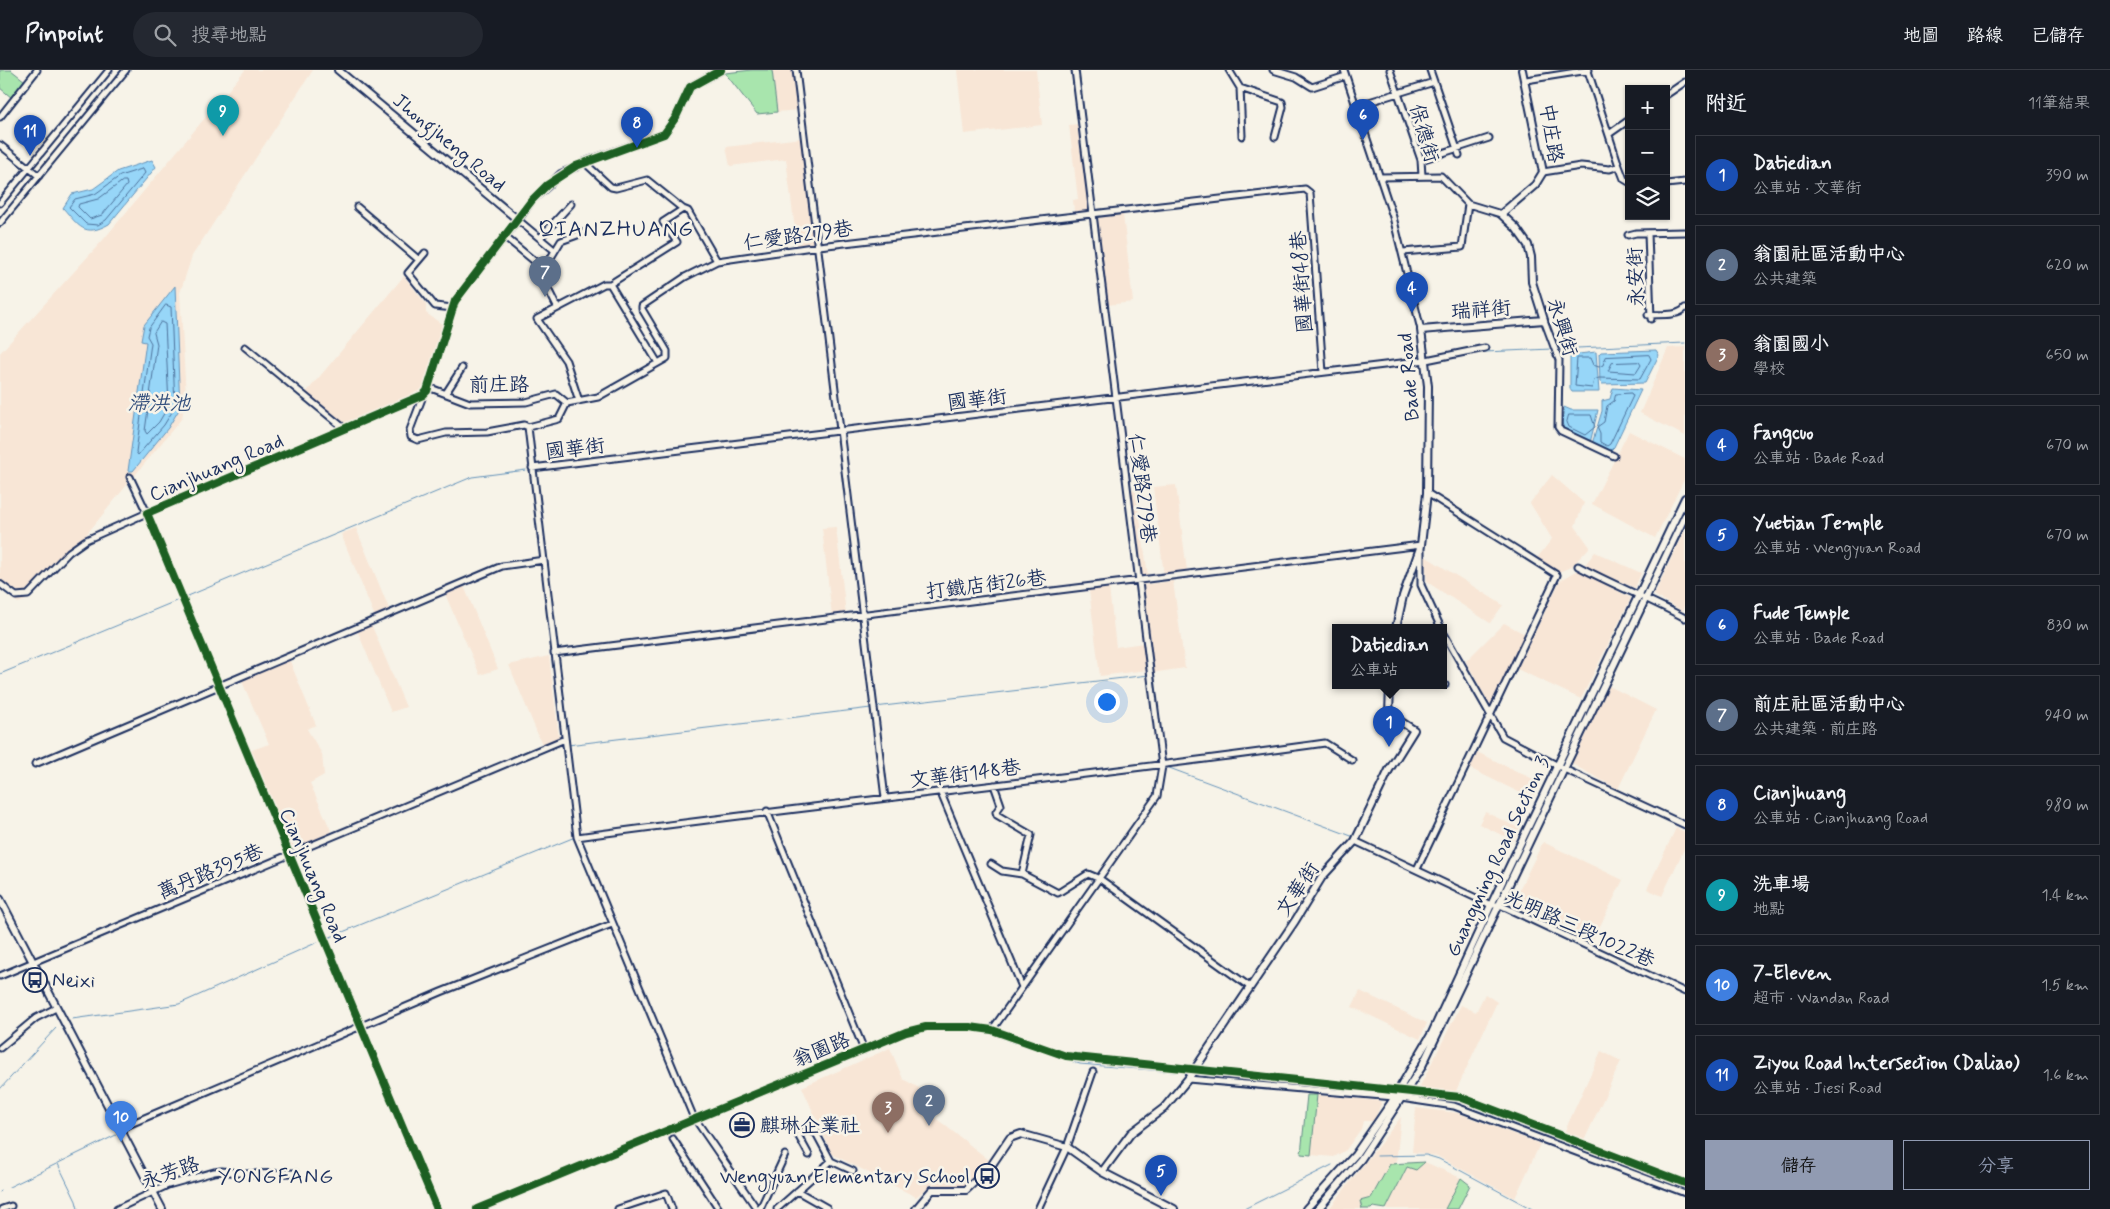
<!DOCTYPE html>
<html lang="zh-TW">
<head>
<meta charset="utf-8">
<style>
  :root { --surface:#171b24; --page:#242831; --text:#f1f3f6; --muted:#9ea1a6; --line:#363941; --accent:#919bb2 }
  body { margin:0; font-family:Mynerve,"LXGW WenKai TC",sans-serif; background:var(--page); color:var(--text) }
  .controls { position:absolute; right:15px; top:15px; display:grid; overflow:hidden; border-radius:0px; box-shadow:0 1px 4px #0004 }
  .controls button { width:45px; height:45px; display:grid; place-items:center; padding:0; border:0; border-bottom:1px solid var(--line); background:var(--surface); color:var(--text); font:25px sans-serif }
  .you { position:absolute; left:1106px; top:631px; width:18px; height:18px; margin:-12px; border:4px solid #fff; border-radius:50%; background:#1a73e8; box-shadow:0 0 0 8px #1a73e833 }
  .badge { display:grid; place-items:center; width:32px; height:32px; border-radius:50%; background:var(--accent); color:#fff; font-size:16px; font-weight:700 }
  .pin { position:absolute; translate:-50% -41px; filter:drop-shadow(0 1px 2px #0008) }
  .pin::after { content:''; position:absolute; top:26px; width:18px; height:15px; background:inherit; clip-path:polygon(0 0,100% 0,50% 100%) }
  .popup { position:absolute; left:1332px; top:554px; width:115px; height:65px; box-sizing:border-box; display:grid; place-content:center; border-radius:0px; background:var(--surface); filter:drop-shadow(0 1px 4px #0005); font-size:16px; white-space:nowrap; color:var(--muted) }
  .popup b { font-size:19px; color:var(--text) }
  .popup::after { content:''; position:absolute; left:50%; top:100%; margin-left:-10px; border:10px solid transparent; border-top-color:var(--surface) }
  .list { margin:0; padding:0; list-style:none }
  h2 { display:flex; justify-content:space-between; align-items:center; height:65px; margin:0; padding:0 20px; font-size:21px }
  h2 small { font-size:16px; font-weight:400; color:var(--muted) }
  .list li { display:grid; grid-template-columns:32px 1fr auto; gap:15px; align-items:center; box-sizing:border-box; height:80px; margin:0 10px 10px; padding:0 10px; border:1px solid var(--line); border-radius:0px }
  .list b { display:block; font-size:19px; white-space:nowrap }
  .list p { margin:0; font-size:16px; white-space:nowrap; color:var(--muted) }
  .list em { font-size:16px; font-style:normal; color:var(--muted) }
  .actions { display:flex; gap:10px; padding:15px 20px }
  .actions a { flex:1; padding:11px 0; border:1px solid var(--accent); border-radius:0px; text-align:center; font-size:18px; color:var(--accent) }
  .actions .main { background:var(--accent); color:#111 }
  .icon { flex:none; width:28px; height:28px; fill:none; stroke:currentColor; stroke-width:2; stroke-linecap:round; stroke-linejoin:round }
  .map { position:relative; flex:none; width:1685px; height:1139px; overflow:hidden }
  header { display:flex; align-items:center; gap:30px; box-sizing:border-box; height:70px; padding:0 25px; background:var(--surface); border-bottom:1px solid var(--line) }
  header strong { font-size:24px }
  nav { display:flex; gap:28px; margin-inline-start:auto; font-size:18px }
  .search { width:350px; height:45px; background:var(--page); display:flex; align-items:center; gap:12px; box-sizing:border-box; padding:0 18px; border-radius:28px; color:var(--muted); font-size:19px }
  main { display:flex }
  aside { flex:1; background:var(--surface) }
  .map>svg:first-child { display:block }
  .built { fill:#f8e6d6 }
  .green { fill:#a8e5ad; stroke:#628a86 }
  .water { fill:#97d6f8; stroke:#6593ba }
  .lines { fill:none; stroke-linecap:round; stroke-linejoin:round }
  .shore { stroke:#4d729c; stroke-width:1 }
  .stream { stroke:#6593ba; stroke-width:1 }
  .minor-casing { stroke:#1b2f5e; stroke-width:9 }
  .tertiary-casing { stroke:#1b2f5e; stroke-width:10 }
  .minor { stroke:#f7f3e8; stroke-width:5 }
  .tertiary { stroke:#f7f3e8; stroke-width:6 }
  .cycleway-casing { stroke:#f7f3e8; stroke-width:11 }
  .cycleway { stroke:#1b5e20; stroke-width:8 }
  .labels { text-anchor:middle; stroke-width:5; stroke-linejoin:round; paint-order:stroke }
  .street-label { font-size:20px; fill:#1b2f5e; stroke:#f7f3e8 }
  .poi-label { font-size:20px; fill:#1b2f5e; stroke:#f7f3e8; text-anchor:start }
  .water-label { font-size:21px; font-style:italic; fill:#34507d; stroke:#f7f3e8 }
  .neighbourhood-label { font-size:21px; letter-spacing:1px; fill:#1b2f5e; stroke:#f7f3e8 }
  .quarter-label { font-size:22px; letter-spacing:1px; fill:#1b2f5e; stroke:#f7f3e8 }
</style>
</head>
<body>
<header>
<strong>Pinpoint</strong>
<div class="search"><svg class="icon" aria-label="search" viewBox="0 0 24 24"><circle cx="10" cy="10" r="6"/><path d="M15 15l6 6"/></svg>搜尋地點</div>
<nav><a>地圖</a><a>路線</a><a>已儲存</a></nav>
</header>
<main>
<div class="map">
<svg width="1685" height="1139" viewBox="0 0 1685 1139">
  <rect width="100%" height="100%" fill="#f7f3e8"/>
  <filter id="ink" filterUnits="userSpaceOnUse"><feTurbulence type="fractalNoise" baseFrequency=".02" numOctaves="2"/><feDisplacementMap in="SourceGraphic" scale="10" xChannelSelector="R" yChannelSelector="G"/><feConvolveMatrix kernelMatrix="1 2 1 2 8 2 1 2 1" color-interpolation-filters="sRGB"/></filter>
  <g filter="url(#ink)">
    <!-- built -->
    <path class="built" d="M245 0H313L192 186 180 223 186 327 182 348 58 499 29 529 18 533 0 517V283L103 170Z
      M772 0H793L798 40 777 42Z
      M957 0H1036L1042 55 964 64Z
      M1079 54 1090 140 1074 142 1073 130 1078 129 1069 55Z
      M802 68 816 174 797 176 786 89 730 96 726 77Z
      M1123 145 1133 232 1108 235 1097 148Z
      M404 206 426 234V243L446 257 426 317 416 328 346 358 305 324Z
      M1685 277V366L1640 343 1668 278Z
      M1629 361 1685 389V408L1655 468 1592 434Z
      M1552 405 1584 433 1575 456 1590 477 1571 497 1556 503 1537 488 1552 469 1530 433Z
      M1176 415 1187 501 1164 505 1153 417Z
      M1136 419 1148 506 1139 507 1129 420Z
      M836 457 846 544 832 546 822 458Z
      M356 458 390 541 375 547 341 464Z
      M1685 460V534L1682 541 1654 525Z
      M1595 482 1641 503 1635 518 1584 496Z
      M1425 486 1503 535 1490 553 1427 512Z
      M1578 500 1631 528 1581 629 1517 599 1560 511Z
      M1173 511 1185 598 1151 603 1141 515Z
      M464 516 498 599 480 605 445 524Z
      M1109 518 1116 577 1144 573 1147 600 1100 606 1089 520Z
      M1504 553 1525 564 1490 636 1466 591Z
      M371 554 406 637 391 642 357 560Z
      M549 586 559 668 543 677 509 595Z
      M289 589 316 655 307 659 322 684 324 705 310 713 333 765 291 784 249 681 269 674 241 609Z
      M1609 616 1656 640 1618 719 1572 694Z
      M1477 682 1541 713 1533 729 1469 698Z
      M1485 742 1519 758 1514 771 1479 754Z
      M1676 758 1685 762V777L1662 826 1647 819Z
      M1543 772 1623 810 1592 872 1512 834Z
      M1360 921 1427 953 1420 969 1352 937Z
      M1485 924 1497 932 1456 1021 1423 1020 1419 1018 1461 935 1476 942Z
      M890 978 903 1009 919 1018 928 1042 989 1090 962 1118 932 1114 916 1127 832 1084 802 1017Z
      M1601 981 1621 991 1583 1073 1563 1065Z
      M1317 1025 1380 1031 1381 1034 1374 1051H1363L1361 1059 1346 1080 1334 1087 1311 1085Z
      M1416 1038 1458 1043 1540 1074 1515 1128 1437 1086 1412 1082Z
      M1401 1047 1396 1094 1390 1095 1371 1128 1360 1131 1362 1139H1329Z
      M1425 1092 1461 1108 1445 1139H1386L1407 1097 1416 1100Z"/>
    <!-- green -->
    <path class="green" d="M0 0H11L25 11 12 28 0 18Z
      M752 0H772L777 42 757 44 725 3Z
      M1307 1025H1317L1311 1085 1301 1084Z
      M1425 1092 1416 1100 1407 1097 1386 1139 1373 1137 1371 1139H1362L1360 1131 1371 1128 1390 1094Z
      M1461 1108 1470 1115 1458 1139H1445Z"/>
    <!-- water -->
    <path class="water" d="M152 90 156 97 109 154C84 168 79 156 63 138L72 124 93 119 118 101Z
      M175 216 180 338 168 358 133 401H128L146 272 141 271 144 255Z
      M1656 280 1659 285 1645 313 1602 314 1600 312 1599 284 1601 282Z
      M1596 282 1599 322H1572L1570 319V285Z
      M1613 318 1641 320 1614 377 1610 381 1592 374 1602 341V331L1610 329Z
      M1564 337 1571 340H1598L1590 373 1565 361 1562 353Z"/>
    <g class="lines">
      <!-- shore -->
      <path class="shore" d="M143 99 145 103 106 150 98 155 86 154 69 137 75 129 95 124 120 106Z
        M123 111H126L127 115 102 145 90 149 78 137 79 134 98 129Z
        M166 235 171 237 175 337 164 355 138 385 136 382 151 273 147 266 149 258Z
        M161 252 165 254 169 335 159 352 147 364 145 361 157 274 154 263Z
        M1649 285 1651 289 1640 309 1599 308 1594 310 1592 318 1575 316 1577 288H1590L1593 295 1599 297 1603 295 1606 287Z
        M1639 292 1641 295 1636 303 1608 301 1612 293Z
        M1616 324 1631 323 1633 326 1610 374 1607 376 1600 372V364L1597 357 1604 352 1607 336 1614 331Z
        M1569 345H1591L1595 357 1585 365 1569 357 1567 352Z"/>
      <!-- stream -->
      <path class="stream" d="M1556 279 1685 273
        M1485 282 1552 279
        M188 526 472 407 526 400
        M0 604 176 531
        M875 637 1149 605
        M568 675 871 638
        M1164 696 1354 767
        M574 724 579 762
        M1359 770 1387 784
        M328 868 575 767
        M72 949 179 934 318 872
        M982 961 1014 973
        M1035 980 1080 994 1186 1003
        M1196 1004 1389 1023
        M0 1019 56 958
        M1417 1025 1436 1027
        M1455 1029 1481 1041 1685 1118
        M706 1049 894 970
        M653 1071 695 1054
        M1377 1086 1426 1085 1439 1089 1532 1139
        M58 1094 76 1131 78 1139
        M9 1117 116 1065
        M0 1122 1 1121
        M489 1139 540 1118
        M1244 1139 1332 1095"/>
      <defs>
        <path id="minor" d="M796 0 885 728
          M1229 0 1240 18 1242 66
          M1273 0 1296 7 1312 17 1346 6
          M1344 0 1393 147 1421 260
          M1390 0 1421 90 1422 106
          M1430 0 1459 85
          M1588 1 1619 96
          M1526 10 1589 0
          M1240 18 1282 32 1283 37 1275 67
          M1666 25 1685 12
          M1356 36 1434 12
          M0 47 37 0
          M1609 64 1629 50
          M0 75 39 106
          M1421 90 1489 68
          M584 92 611 117 616 118 647 110 683 139 688 141 717 191
          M1543 102 1581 96 1610 99 1619 96 1624 109 1629 112
          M1380 107 1441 106 1468 134 1501 144
          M1666 114 1685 112
          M0 133 109 0
          M357 137 419 190
          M0 153 126 0
          M1648 163 1651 249
          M1628 165 1636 163 1685 162
          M505 167 544 199
          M540 168 571 134
          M1403 182 1462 177 1468 134
          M425 183 408 203 435 236 453 238
          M610 214 658 293
          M557 237 543 209 544 199 561 171 583 163
          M1648 245C1659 244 1678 247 1685 238
          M1544 250 1559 290 1558 357 1561 361 1614 386
          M245 277 345 359
          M428 317 470 333 526 332 556 324 567 333
          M446 323 462 298
          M423 326 410 360 411 367 418 370 446 363 487 362 524 355 528 357 577 767 693 1046 757 1139
          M579 331 566 291 537 249 604 214H610L677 172 663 152 683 139
          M528 357 559 349 567 333 598 327 667 288V281L642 239V236L685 207 717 191 819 176 1305 119 1310 123 1323 302
          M532 398 1426 290 1485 278
          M1578 496C1613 515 1650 529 1685 548
          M0 514 16 526 28 525 69 482 86 470 147 443 130 407
          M1443 562 1503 667 1564 699 1685 755
          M554 583 1421 475V515L1441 558
          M1443 614 1445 615
          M35 694 502 496 544 490
          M994 715 1001 735 996 742 997 745 1031 765 1022 804 1058 823 1088 804 1100 809 1250 917
          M940 721 1022 917
          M767 741 864 980
          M577 767C826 733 1076 708 1325 673L1352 690
          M1355 771 1491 835H1500L1685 922
          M991 794 1002 801 1022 804
          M1417 799 1557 505 1427 423
          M0 906 565 669
          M992 960 1157 726 1162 696 1075 0
          M0 978 36 948 56 938
          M1188 1009 1394 1027 1454 1036 1685 1123
          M121 1058 441 922 612 854
          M673 1069 719 1139
          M809 1085 798 1065 807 1060 816 1063 831 1091 853 1101
          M797 1121 827 1138
          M2 1139 11 1136
          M117 1139 168 1115 214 1102 222 1101 246 1104 295 1103
          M437 1139 147 443 423 325 427 321 455 231 518 150 554 180
          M477 1139 906 962 926 957H970L992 960 1066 986 1460 1027 1685 1113
          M618 1139 666 1123 672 1139
          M760 1139 785 1085
          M777 1139 831 1091
          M1038 1139 1067 1077 1093 1002"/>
        <path id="tertiary" d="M338 0 518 150 532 130 561 104 588 91 664 64 676 47 690 17 721 0
          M1396 558 1403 526 1421 475 1427 423 1428 316 1421 260 1544 250 1532 212 1531 187 1528 175 1516 158 1501 144 1535 115 1543 102 1522 0
          M0 829 162 1139
          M1102 1102 1131 1063 1164 1038 1188 1009 1295 851 1322 807 1355 771 1389 700 1414 660 1389 644 1390 616
          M916 1139 932 1120H966L991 1096 1010 1068 1021 1064 1067 1077 1102 1102 1174 1139
          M1306 1139 1355 1085 1391 1033 1432 963 1491 835 1685 428
          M1318 1139 1361 1089 1421 998 1685 446"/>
      </defs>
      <!-- minor casing -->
      <use href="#minor" class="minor-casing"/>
      <!-- tertiary casing -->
      <use href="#tertiary" class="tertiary-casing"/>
      <!-- minor -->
      <use href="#minor" class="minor"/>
      <!-- tertiary -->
      <use href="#tertiary" class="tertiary"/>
      <defs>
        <path id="cycleway" d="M437 1139 147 443 423 325 427 321 455 231 532 130 547 115 576 96 664 64 676 47 690 17 721 0
          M477 1139 906 962 926 957H970L992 960 1066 986 1460 1027 1685 1113"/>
      </defs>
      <!-- cycleway casing -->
      <use href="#cycleway" class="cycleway-casing"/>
      <!-- cycleway -->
      <use href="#cycleway" class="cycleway"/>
    </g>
  </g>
  <!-- icons -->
  <defs>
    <symbol id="bus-ring" viewBox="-11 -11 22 22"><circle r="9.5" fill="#f7f3e8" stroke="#1b2f5e" stroke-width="1.5"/><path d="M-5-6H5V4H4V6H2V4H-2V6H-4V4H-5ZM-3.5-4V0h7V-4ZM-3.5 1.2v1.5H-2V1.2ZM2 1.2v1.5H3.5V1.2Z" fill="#1b2f5e"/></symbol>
    <symbol id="office-ring" viewBox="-11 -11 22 22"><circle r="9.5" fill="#f7f3e8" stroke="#1b2f5e" stroke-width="1.5"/><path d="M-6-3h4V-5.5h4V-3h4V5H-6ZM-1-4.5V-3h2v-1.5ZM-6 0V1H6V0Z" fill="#1b2f5e"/></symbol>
  </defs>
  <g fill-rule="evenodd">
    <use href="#bus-ring" x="21" y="896" width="28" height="28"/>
    <use href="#office-ring" x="728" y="1041" width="28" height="28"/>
    <use href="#bus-ring" x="973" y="1092" width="28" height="28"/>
  </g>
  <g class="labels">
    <!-- street labels -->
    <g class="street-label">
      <text transform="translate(1425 63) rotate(74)" y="7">保德街</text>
      <text transform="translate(1552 63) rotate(81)" y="7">中庄路</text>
      <text transform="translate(450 72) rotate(40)" y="7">Jhongjheng Road</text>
      <text transform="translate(798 165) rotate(-8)" y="7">仁愛路279巷</text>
      <text transform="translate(1635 207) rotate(-92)" y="7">永安街</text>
      <text transform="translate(1301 212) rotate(-94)" y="7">國華街48巷</text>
      <text transform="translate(1481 239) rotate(-4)" y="7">瑞祥街</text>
      <text transform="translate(1563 257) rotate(73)" y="7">永興街</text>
      <text transform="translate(1408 307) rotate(-95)" y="7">Bade Road</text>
      <text x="499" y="321">前庄路</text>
      <text transform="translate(977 329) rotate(-7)" y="7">國華街</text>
      <text transform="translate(575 378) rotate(-7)" y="7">國華街</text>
      <text transform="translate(216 397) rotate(-23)" y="7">Cianjhuang Road</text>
      <text transform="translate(1143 418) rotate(83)" y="7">仁愛路279巷</text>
      <text transform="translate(986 514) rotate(-7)" y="7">打鐵店街26巷</text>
      <text transform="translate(965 703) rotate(-7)" y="7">文華街148巷</text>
      <text transform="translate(1497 786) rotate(-65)" y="7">Guangming Road Section 3</text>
      <text transform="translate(210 801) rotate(-23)" y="7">萬丹路395巷</text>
      <text transform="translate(314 805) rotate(67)" y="7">Cianjhuang Road</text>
      <text transform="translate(1297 819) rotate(-56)" y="7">文華街</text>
      <text transform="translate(1580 858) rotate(24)" y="7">光明路三段1022巷</text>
      <text transform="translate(821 979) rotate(-22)" y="7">翁園路</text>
      <text transform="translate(170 1102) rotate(-19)" y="7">永芳路</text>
    </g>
    <!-- poi labels -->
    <g class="poi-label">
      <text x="52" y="917">Neixi</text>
      <text x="760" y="1062">麒琳企業社</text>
      <text x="970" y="1113" text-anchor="end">Wengyuan Elementary School</text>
    </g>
    <!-- water labels -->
    <g class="water-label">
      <text x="159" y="340">滯洪池</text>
    </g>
    <!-- neighbourhood labels -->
    <g class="neighbourhood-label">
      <text x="276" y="1113">YONGFANG</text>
    </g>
    <!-- quarter labels -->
    <g class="quarter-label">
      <text x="616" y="166">QIANZHUANG</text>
    </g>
  </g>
</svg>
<div class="controls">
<button>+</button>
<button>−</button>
<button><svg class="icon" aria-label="layers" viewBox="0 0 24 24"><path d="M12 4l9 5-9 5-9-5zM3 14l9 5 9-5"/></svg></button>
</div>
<div class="you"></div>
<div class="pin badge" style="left:1389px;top:677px;background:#1a4fb4">1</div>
<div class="popup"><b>Datiedian</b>公車站</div>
<div class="pin badge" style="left:929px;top:1056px;background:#5c6f8a">2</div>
<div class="pin badge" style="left:888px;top:1063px;background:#8d6e63">3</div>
<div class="pin badge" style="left:1412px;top:243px;background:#1a4fb4">4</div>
<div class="pin badge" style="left:1161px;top:1126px;background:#1a4fb4">5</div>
<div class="pin badge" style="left:1363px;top:70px;background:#1a4fb4">6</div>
<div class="pin badge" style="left:545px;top:227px;background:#5c6f8a">7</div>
<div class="pin badge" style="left:637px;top:78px;background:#1a4fb4">8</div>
<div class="pin badge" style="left:223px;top:66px;background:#0f9aa8">9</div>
<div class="pin badge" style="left:121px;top:1072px;background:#3f7fe0">10</div>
<div class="pin badge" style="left:30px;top:86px;background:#1a4fb4">11</div>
</div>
<aside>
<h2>附近<small>11筆結果</small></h2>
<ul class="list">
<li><span class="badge" style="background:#1a4fb4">1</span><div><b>Datiedian</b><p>公車站 · 文華街</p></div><em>390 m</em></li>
<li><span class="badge" style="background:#5c6f8a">2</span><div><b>翁園社區活動中心</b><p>公共建築</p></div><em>620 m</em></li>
<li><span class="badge" style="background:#8d6e63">3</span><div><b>翁園國小</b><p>學校</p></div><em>650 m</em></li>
<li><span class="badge" style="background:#1a4fb4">4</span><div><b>Fangcuo</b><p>公車站 · Bade Road</p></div><em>670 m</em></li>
<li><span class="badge" style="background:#1a4fb4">5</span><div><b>Yuetian Temple</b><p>公車站 · Wengyuan Road</p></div><em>670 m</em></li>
<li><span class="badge" style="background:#1a4fb4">6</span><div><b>Fude Temple</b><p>公車站 · Bade Road</p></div><em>830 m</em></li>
<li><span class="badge" style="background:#5c6f8a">7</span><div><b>前庄社區活動中心</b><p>公共建築 · 前庄路</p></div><em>940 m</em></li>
<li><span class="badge" style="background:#1a4fb4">8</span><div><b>Cianjhuang</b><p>公車站 · Cianjhuang Road</p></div><em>980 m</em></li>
<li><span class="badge" style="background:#0f9aa8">9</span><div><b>洗車場</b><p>地點</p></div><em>1.4 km</em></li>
<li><span class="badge" style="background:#3f7fe0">10</span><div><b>7-Eleven</b><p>超市 · Wandan Road</p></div><em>1.5 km</em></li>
<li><span class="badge" style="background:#1a4fb4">11</span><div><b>Ziyou Road Intersection (Daliao)</b><p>公車站 · Jiesi Road</p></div><em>1.6 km</em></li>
</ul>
<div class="actions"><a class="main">儲存</a><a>分享</a></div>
</aside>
</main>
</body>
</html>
